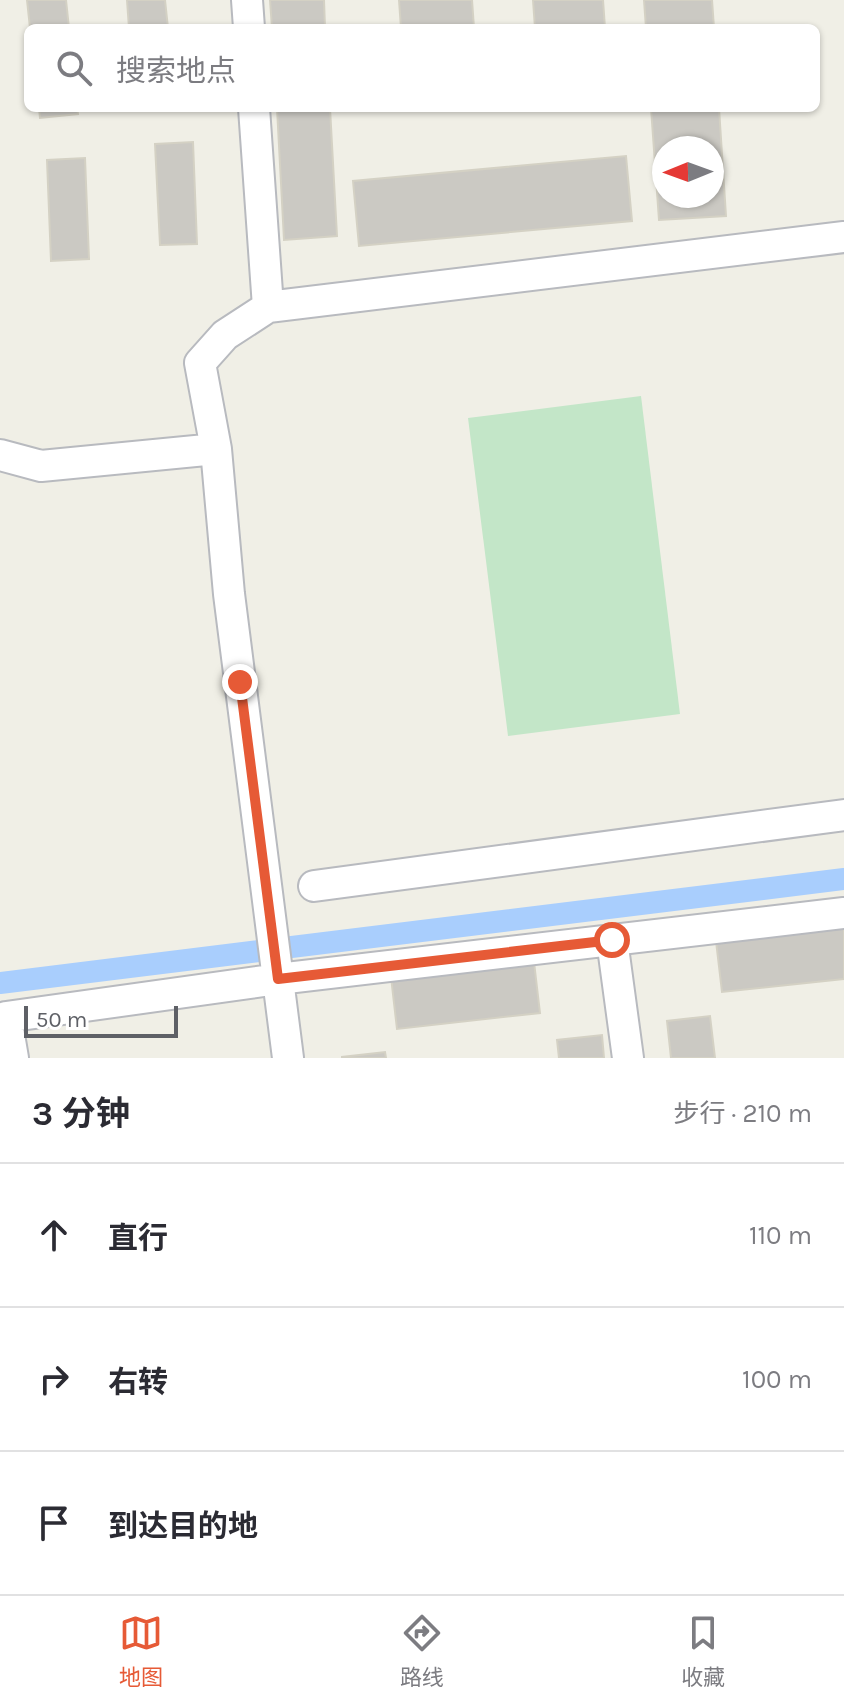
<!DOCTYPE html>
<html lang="zh">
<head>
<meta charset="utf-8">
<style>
  :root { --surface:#fff; --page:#f7f7f7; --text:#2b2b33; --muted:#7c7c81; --line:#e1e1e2; --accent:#e65a36 }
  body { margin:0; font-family:Karla,"Noto Sans SC",sans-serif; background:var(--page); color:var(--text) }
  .compass { position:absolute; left:652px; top:136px; width:72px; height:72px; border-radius:50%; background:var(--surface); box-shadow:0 2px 6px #0004; rotate:269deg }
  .scale { position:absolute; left:24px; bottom:20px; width:154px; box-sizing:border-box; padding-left:8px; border:4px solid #5e6066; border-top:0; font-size:22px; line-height:28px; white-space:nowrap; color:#5e6066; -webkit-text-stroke:6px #fff; paint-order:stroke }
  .stop { position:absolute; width:24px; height:24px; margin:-18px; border:6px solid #e65a36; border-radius:50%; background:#fff }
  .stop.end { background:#e65a36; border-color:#fff; box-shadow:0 2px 8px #0008 }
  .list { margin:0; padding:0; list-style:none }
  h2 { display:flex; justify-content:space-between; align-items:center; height:104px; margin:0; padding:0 32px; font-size:34px }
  h2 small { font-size:26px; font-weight:400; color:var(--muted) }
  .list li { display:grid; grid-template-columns:52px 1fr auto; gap:24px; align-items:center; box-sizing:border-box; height:144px; padding:0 32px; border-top:2px solid var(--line) }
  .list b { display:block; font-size:30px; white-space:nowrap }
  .list em { font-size:26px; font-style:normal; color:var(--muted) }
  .icon { flex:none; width:44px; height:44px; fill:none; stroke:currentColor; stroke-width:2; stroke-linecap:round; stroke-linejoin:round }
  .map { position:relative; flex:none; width:844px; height:1058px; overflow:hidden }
  .search { position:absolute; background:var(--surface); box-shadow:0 2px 6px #0004; left:24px; right:24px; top:24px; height:88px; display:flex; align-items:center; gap:20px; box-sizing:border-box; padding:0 28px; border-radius:12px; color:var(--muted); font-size:30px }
  .sheet { height:536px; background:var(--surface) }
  nav { display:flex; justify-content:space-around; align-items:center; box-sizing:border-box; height:112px; border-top:2px solid var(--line); background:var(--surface); font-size:22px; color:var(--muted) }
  nav a { display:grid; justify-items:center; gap:4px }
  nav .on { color:var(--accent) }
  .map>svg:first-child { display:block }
  .pitch { fill:#c3e6c8 }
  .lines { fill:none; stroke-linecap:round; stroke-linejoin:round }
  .canal { stroke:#a9cefd; stroke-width:22 }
  .building { fill:#cbc9c3; stroke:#d4d1c4; stroke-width:2; fill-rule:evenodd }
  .minor-casing { stroke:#b8babf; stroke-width:34 }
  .minor { stroke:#fff; stroke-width:30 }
  .route { stroke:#e65a36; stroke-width:10 }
</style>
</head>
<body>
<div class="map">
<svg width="844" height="1058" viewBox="0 0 844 1058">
  <rect width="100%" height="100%" fill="#f0efe6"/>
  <!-- pitch -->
  <path class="pitch" d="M641 396 680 714 508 736 468 418Z"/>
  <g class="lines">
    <!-- canal -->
    <path class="canal" d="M0 983 844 879"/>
  </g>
  <!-- building -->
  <path class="building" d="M27 0H66L69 28H30Z
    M127 0H165L168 28H129Z
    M270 0H324L325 28H272Z
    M399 0H472L474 28H401Z
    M533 0H603L605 28H535Z
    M644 0H712L714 28H646Z
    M39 108H77L78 114 40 118Z
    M277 108H330L337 236 284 240Z
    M651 108H719L726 216 659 220ZM664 148H712V196H664Z
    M193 142 197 244 160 245 155 144Z
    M626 156 632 221 359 246 353 181Z
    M85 158 89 259 51 261 47 160Z
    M844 928V979L722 992 716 941Z
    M534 962 540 1013 397 1029 391 977Z
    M710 1016 715 1058H671L667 1021Z
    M602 1035 604 1058H559L557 1040Z
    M385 1052 386 1058H342V1057Z"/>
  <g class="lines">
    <defs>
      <path id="minor" d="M247 0 249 28
        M254 108 268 307
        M0 455 41 466 216 449
        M314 886 844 815
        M612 940 628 1058
        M13 1058 6 1017 278 979 844 913
        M288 1058 229 594 216 449 200 363 225 335 268 307 844 237"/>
    </defs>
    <!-- minor casing -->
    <use href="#minor" class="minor-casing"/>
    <!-- minor -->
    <use href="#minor" class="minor"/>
  </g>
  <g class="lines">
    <!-- route -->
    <path class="route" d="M240 682 278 979 612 940"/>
  </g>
</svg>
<svg class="compass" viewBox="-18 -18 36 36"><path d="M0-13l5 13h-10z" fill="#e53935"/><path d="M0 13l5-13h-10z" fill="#7c7c81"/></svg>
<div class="scale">50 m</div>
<div class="stop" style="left:612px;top:940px"></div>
<div class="stop end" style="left:240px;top:682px"></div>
<div class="search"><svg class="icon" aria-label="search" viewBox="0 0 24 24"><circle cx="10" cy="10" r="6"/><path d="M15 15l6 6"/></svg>搜索地点</div>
</div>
<section class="sheet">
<h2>3 分钟<small>步行 · 210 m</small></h2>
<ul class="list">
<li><svg class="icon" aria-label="ahead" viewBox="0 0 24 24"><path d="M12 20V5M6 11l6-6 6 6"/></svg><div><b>直行</b></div><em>110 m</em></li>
<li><svg class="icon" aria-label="right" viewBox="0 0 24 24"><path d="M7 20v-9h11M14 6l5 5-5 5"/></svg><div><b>右转</b></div><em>100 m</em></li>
<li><svg class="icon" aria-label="arrive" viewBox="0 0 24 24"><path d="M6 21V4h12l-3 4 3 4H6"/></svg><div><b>到达目的地</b></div></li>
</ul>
</section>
<nav>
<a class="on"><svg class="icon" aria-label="map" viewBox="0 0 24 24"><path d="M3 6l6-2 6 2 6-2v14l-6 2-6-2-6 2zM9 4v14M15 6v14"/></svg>地图</a>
<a><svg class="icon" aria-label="directions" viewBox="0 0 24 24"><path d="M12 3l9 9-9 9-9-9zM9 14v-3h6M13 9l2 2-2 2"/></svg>路线</a>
<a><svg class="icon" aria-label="saved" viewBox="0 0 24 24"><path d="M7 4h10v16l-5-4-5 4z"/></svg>收藏</a>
</nav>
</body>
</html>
